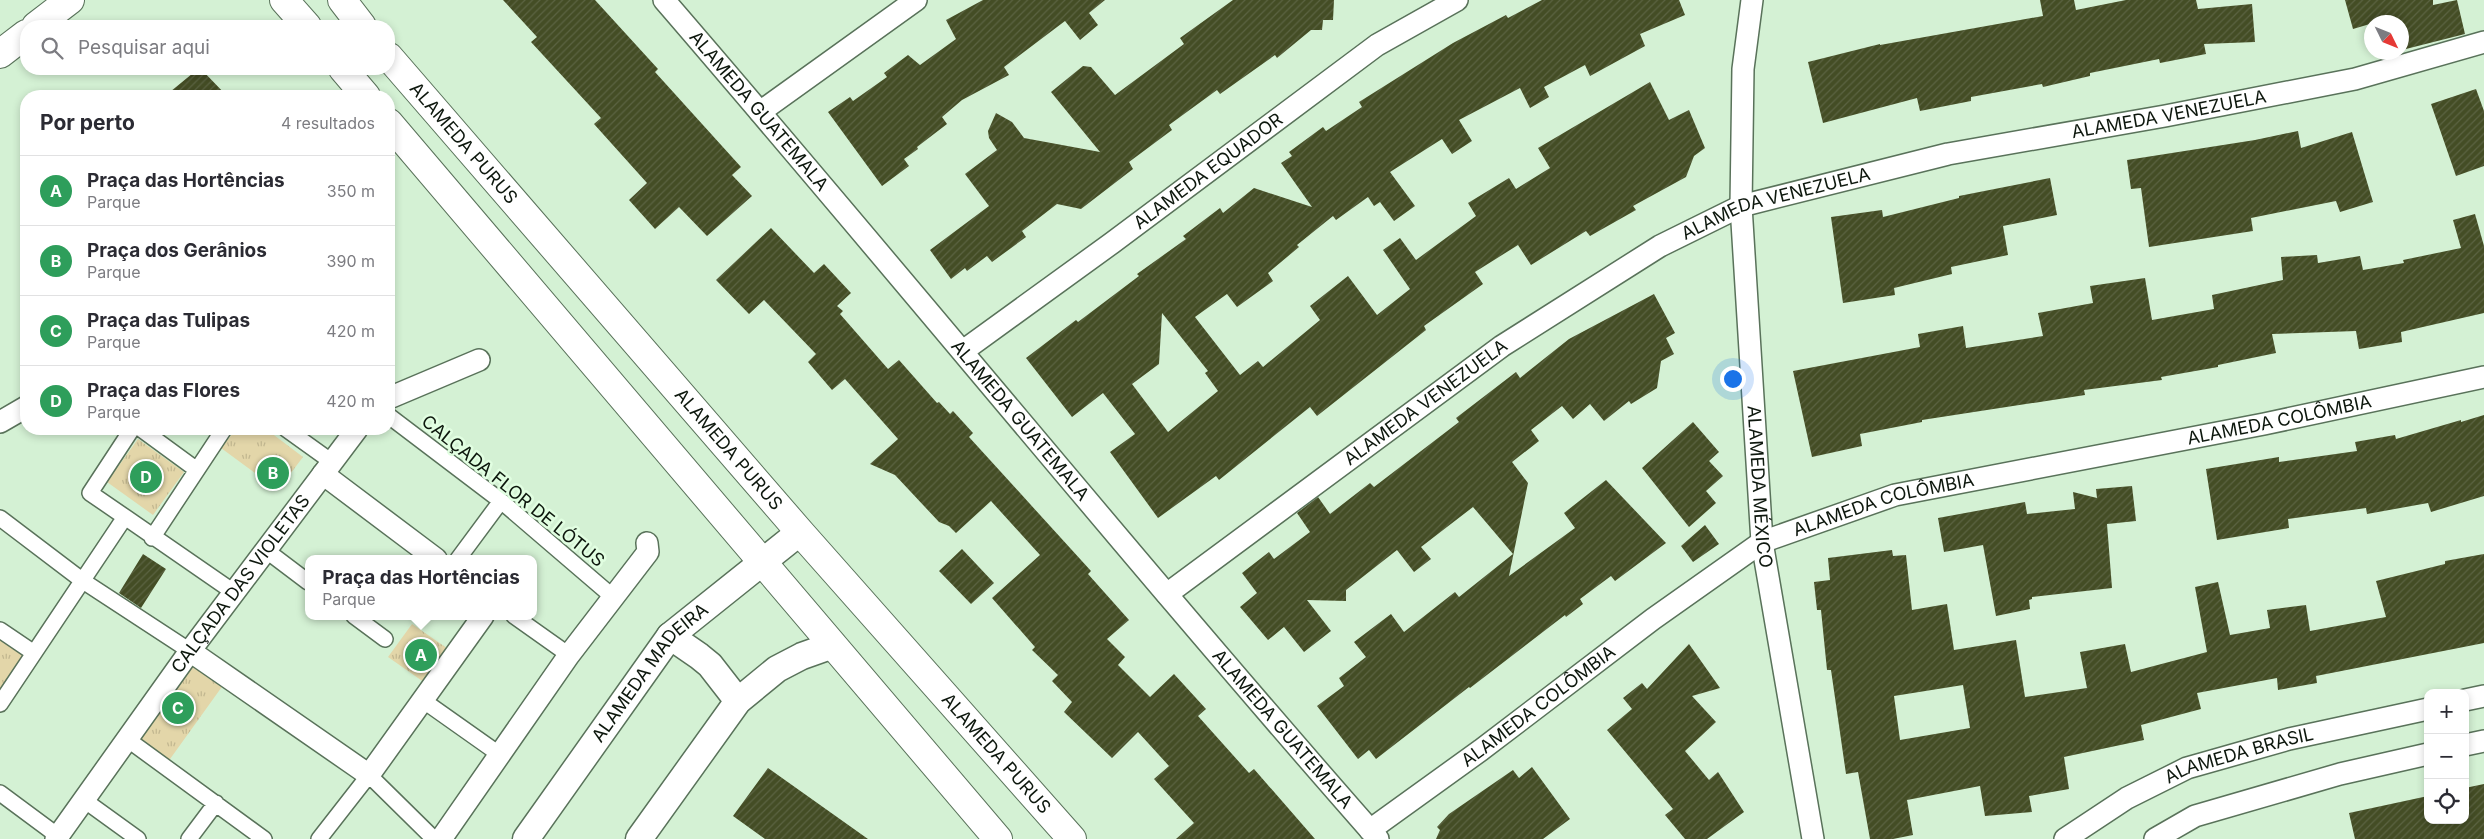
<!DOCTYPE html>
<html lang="pt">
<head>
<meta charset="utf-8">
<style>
  :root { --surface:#fff; --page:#f2f2f3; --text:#2b2b33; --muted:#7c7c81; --line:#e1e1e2; --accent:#db2777 }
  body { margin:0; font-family:Inter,sans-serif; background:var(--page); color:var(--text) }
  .controls { position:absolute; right:15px; bottom:15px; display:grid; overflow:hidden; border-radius:10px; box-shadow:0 2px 8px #0003 }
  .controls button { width:45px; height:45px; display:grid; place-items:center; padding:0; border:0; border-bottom:1px solid var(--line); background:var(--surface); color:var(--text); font:25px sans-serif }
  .compass { position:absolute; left:2364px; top:15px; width:45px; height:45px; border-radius:50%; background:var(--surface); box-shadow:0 2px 8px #0003; rotate:133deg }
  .you { position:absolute; left:1732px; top:378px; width:18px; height:18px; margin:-12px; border:4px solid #fff; border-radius:50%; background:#1a73e8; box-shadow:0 0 0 8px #1a73e833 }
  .badge { display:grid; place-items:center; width:32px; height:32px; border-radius:50%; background:var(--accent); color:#fff; font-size:16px; font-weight:700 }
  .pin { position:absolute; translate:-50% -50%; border:2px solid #fff; box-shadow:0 1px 5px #0006 }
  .popup { position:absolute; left:305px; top:555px; width:232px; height:65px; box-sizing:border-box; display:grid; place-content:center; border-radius:10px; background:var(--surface); filter:drop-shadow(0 1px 4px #0005); font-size:16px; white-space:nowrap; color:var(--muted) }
  .popup b { font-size:19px; color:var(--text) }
  .popup::after { content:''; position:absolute; left:50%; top:100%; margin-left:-10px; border:10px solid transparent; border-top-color:var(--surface) }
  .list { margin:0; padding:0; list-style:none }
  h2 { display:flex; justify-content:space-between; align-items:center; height:65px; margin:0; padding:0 20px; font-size:21px }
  h2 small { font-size:16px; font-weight:400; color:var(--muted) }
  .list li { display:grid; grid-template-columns:32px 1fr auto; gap:15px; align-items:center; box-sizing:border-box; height:70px; padding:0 20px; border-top:1px solid var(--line) }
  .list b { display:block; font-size:19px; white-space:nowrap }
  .list p { margin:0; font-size:16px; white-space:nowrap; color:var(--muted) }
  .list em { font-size:16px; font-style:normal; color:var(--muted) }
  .icon { flex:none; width:28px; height:28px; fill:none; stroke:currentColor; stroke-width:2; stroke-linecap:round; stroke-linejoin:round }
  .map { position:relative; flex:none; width:2484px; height:839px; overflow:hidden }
  .search { position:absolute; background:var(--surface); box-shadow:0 2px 8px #0003; left:20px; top:20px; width:375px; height:55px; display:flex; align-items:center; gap:12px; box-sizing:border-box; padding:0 18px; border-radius:20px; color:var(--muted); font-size:19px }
  .panel { position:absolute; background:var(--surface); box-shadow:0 2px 8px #0003; left:20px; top:90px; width:375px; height:345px; border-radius:20px }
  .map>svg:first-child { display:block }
  .park { fill:url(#park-tufts) }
  .building { fill:url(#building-hatch); fill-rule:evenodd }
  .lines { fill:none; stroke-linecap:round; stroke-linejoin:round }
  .pedestrian-casing { stroke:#59725a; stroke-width:18 }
  .minor-casing { stroke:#59725a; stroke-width:24 }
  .tertiary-casing { stroke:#59725a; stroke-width:29 }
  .secondary-casing { stroke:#59725a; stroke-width:30 }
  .pedestrian { stroke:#fff; stroke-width:15 }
  .minor { stroke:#fff; stroke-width:21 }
  .tertiary { stroke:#fff; stroke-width:26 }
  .secondary { stroke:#fff; stroke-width:28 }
  .labels { text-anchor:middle; stroke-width:5; stroke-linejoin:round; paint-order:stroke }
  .street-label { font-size:18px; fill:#0d170d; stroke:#e1fee1 }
</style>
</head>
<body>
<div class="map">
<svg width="2484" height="839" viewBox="0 0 2484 839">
  <defs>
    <pattern id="park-tufts" width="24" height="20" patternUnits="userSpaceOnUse" patternTransform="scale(1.25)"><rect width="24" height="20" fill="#e3d6a9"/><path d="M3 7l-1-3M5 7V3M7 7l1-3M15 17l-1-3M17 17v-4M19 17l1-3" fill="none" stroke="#c2b790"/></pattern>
    <pattern id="building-hatch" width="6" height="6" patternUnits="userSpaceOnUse" patternTransform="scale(1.25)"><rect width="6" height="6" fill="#444d25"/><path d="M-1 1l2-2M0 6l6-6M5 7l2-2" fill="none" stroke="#5b6342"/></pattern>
  </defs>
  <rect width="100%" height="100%" fill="#d4f1d4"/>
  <!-- park -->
  <path class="park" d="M236 429H266L303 457 278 490 221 448Z
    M138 439 184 472 153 515 107 482Z
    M412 624 454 653 428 685 388 657Z
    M0 640 24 656 0 692Z
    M190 651 229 677 165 766 127 739Z"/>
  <!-- building -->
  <path class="building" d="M503 0H595L658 69 655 72 741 167 732 175 752 196 707 236 679 207 655 229 629 200 647 183 594 124 601 118 531 42 537 37Z
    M983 0H1105L1089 13 1098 25 1080 40 1065 21 1004 67 1009 75 962 100 942 117 947 124 917 147 918 149 904 159 909 166 882 186 828 112 850 97 853 101 887 77 884 73 908 55 920 65 956 39 946 20Z
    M1233 0H1334L1333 20H1323L1322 30H1311L1277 58 1275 55 1220 94 1217 90 1169 125 1172 130 1129 162 1133 169 1081 209 1057 204 1022 231 1026 237 992 262 987 256 967 271 965 268 951 279 930 250 989 206 965 174 997 150 989 138 988 131 996 113 1012 122 1024 138 1100 152 1051 92 1083 66 1091 67 1115 95 1184 44 1180 38Z
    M1542 0H1679L1685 15 1640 34 1645 46 1590 76 1585 65 1544 87 1549 97 1530 108 1520 88 1459 120 1472 141 1452 154 1442 139 1390 172 1415 206 1394 221 1380 202 1374 206 1368 197 1336 220 1333 216 1297 245 1299 247 1268 273 1273 281 1237 307 1227 294 1195 317 1240 375 1258 361 1263 367 1320 320 1310 306 1348 276 1377 315 1410 289 1383 250 1400 238 1416 260 1476 216 1468 203 1509 178 1516 189 1550 168 1538 148 1650 82 1669 120 1689 110 1705 148 1694 156 1686 177 1633 206 1636 210 1590 236 1586 231 1531 265 1518 245 1475 272 1483 284 1424 326 1426 330 1317 416 1310 407 1219 480 1216 476 1158 518 1110 452 1135 434 1103 393 1072 417 1026 358 1076 320 1078 322 1139 276 1137 274 1186 239 1183 236 1220 208 1223 213 1254 188 1312 207 1281 163 1292 156 1289 152 1323 127 1326 131 1362 107 1359 102 1453 43 1506 15 1508 18ZM1162 313 1208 371 1205 373 1218 391 1168 432 1132 384 1159 364Z
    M2040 0H2074L2076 10 2126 0H2196L2198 9 2252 4 2255 42 2204 44 2206 54 2160 63 2159 59 2090 73V76L2043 87 2042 84 1971 97V101L1920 111 1917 98 1823 123 1808 62 1880 44V45L2043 16Z
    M2345 0H2433V5L2457 0 2465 34 2402 50V22L2380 21 2353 29Z
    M198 69H201L227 96H165Z
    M2476 89 2484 111V166L2456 176 2431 104Z
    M2298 131 2301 148 2352 132 2373 202 2340 212 2336 201 2251 218 2253 231 2149 247 2141 188 2131 189 2127 160 2255 140Z
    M2050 178 2057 215 2003 226 2008 255 1951 267 1952 274 1894 288 1895 295 1843 303 1831 217 1882 210 1883 217 1959 198V196Z
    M2475 214 2484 246V313L2401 332 2402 342 2359 349 2356 331 2272 334 2276 353 2218 365V367L2161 377 2162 380 2084 390 2085 395 1922 420V422L1860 434 1862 446 1812 457 1793 371 1920 347 1918 334 1963 326 1966 348 2043 336 2038 313 2093 303 2090 286 2145 278 2152 320 2214 309 2212 295 2283 280 2281 257 2317 255 2318 263 2360 256 2363 270 2404 263 2403 260 2461 248 2453 220Z
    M771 228 814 273 824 264 851 293 837 306 843 311 840 314 888 369 899 360 937 403 939 402 950 414 953 411 973 433 969 437 1091 571 1088 574 1129 620 1107 639 1125 657 1118 665 1150 697 1174 674 1206 709 1198 716 1249 773 1254 769 1315 839H1176L1194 823 1154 779 1169 766 1138 732 1112 758 1064 712 1072 702 1052 681 1058 675 1032 650 1035 647 992 598 1040 555 991 501 956 533 949 526 939 522 895 475 870 464 898 439 845 379 832 390 808 362 816 354 764 300 749 314 716 280Z
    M1654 294 1675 333 1666 338 1674 354 1661 361 1657 388 1631 404 1629 401 1604 421 1590 404 1573 419 1562 406 1531 430 1539 441 1512 462 1528 483 1509 576 1575 528 1564 513 1606 480 1666 543 1615 581 1611 576 1580 599 1583 604 1566 617 1565 615 1470 688 1469 687 1376 759 1369 750 1358 759 1317 706 1344 686 1339 678 1366 657 1354 642 1391 614 1404 632 1455 592 1459 597 1513 554 1473 507 1421 547 1431 559 1414 572 1397 550 1346 590V601L1307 600 1331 631 1304 652 1284 627 1268 640 1240 607 1257 593 1242 573 1269 552 1274 559 1310 532 1297 513 1318 497 1330 514 1370 483 1374 487 1459 422 1456 418 1516 372 1520 378 1569 339Z
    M2484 415V496L2431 512 2428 503 2367 514 2366 508 2288 519 2289 528 2217 540 2206 469 2279 457V462L2357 451 2355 442 2395 435 2396 439 2461 420V422Z
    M1693 422 1719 452 1709 461 1723 476 1706 491 1716 503 1689 527 1642 468Z
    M2132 486 2136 521 2107 524 2112 588 2032 597V599L2029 600 2030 609 1996 616 1983 545 1944 552 1938 518 2025 502 2027 514 2075 509 2073 492 2097 498 2096 489Z
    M1705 525 1719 544 1693 562 1681 546Z
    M962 549 994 583 971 604 939 571Z
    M1892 550 1893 556 1906 555 1912 610 1947 604 1954 650 2016 640 2025 697 2087 688 2080 652 2125 644 2131 672 2207 652 2195 587 2218 582 2230 635 2270 628 2267 610 2306 605 2310 631 2386 617 2376 581 2445 564V561L2484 554V643L2316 676 2317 683 2278 690 2277 678 2197 693 2201 709 2141 725 2144 740 2064 757 2069 789 2029 796 2032 812 1985 816 1980 786 1907 800 1913 835 1893 839H1870L1858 772 1846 774 1831 670H1827L1821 610H1817L1814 582 1830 580 1828 558ZM1963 685 1970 728 1900 740 1894 696Z
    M143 554 166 569 141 608 119 593Z
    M1689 644 1720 688 1692 696 1716 722 1685 751 1709 780 1718 772 1744 812 1707 839H1685L1665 815 1673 809 1607 730 1632 709 1623 698 1642 683 1647 689Z
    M1532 767 1570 819 1543 839H1436L1440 830 1437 827 1449 814 1513 770 1519 778Z
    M768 768 868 839H765L733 816Z
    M2484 784V839H2355L2349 813 2428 796V820H2465V788Z"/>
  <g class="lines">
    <defs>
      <path id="pedestrian" d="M389 416 501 501 613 597
        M141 429 197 470
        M286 429 332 462
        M125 517 90 493 132 429
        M0 518 83 581 190 651
        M152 538 224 429
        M267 551 308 582
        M458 559 501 501
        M354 616 385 639
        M514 616 569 655
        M0 630 34 653
        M424 701 499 754
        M0 704 125 517 235 593
        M127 739 264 839
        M0 793 58 836
        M84 800 138 839
        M189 839 216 803
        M319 839 369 775 434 839"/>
      <g id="minor">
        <path id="s1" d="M664 0C904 278 1135 563 1378 839"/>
        <path id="s2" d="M1752 0 1743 69 1741 206 1762 542 1813 839"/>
        <path d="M760 112 916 0"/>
        <path id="s3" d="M963 351 1112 243 1377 45 1457 0"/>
        <path d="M389 398 479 360"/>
        <path d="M0 422 26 407"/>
        <path d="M323 474 436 559"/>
        <path id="s4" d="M1167 594 1502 346 1660 246 1741 206 1948 154 2165 116 2355 79 2484 42"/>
        <path d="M190 651 369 775 483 616"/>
        <path d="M2465 700 2484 696"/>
        <path d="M2465 745 2484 741"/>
        <path id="s5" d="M1370 830 1481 750 1653 619 1762 542 1895 495 2264 424 2484 377"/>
        <path id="s6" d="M56 839 190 651 357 429"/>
        <path d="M441 839 569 655 648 552 647 543"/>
        <path id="s7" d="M2065 839 2127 798 2187 768 2289 739 2428 709"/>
        <path d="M2155 839 2195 816 2340 774 2428 754"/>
      </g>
      <g id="tertiary">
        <path d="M670 636 699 656 710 665 738 701"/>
        <path id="s8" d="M526 839 670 636 800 532"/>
        <path d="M639 839 738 701 777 669 802 656 833 645"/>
      </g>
      <g id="secondary">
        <path d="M284 0 307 26"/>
        <path d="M342 0 362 26"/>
        <path d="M36 26 70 0"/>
        <path d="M0 54 26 34"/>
        <path id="s9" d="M389 57 800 532 1072 839"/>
        <path d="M343 69 366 96"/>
        <path d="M389 123 998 839"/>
      </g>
    </defs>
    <!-- pedestrian casing -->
    <use href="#pedestrian" class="pedestrian-casing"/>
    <!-- minor casing -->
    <use href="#minor" class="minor-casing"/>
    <!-- tertiary casing -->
    <use href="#tertiary" class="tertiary-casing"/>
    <!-- secondary casing -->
    <use href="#secondary" class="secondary-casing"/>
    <!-- pedestrian -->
    <use href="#pedestrian" class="pedestrian"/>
    <!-- minor -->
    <use href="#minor" class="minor"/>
    <!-- tertiary -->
    <use href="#tertiary" class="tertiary"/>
    <!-- secondary -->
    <use href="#secondary" class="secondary"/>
  </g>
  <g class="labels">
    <!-- street labels -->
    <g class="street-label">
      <text dy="6" stroke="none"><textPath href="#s1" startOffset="146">ALAMEDA GUATEMALA</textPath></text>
      <text dy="6" stroke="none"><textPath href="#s4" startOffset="1132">ALAMEDA VENEZUELA</textPath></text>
      <text dy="6" stroke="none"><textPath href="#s9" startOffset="114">ALAMEDA PURUS</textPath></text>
      <text dy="6" stroke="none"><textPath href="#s3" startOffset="304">ALAMEDA EQUADOR</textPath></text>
      <text dy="6" stroke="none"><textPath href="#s4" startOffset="728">ALAMEDA VENEZUELA</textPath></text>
      <text dy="6" stroke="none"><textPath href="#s4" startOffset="322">ALAMEDA VENEZUELA</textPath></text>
      <text dy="6" stroke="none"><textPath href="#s1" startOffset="551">ALAMEDA GUATEMALA</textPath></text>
      <text dy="6" stroke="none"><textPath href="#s5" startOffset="1019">ALAMEDA COLÔMBIA</textPath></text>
      <text dy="6" stroke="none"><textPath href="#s9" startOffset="519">ALAMEDA PURUS</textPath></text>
      <text dy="6" stroke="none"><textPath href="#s2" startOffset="488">ALAMEDA MÉXICO</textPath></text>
      <text transform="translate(513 491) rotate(39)" y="6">CALÇADA FLOR DE LÓTUS</text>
      <text dy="6" stroke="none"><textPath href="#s5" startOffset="614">ALAMEDA COLÔMBIA</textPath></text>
      <text dy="6" stroke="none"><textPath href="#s6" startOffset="315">CALÇADA DAS VIOLETAS</textPath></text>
      <text dy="6" stroke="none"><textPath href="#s8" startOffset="208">ALAMEDA MADEIRA</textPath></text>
      <text dy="6" stroke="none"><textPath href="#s5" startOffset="209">ALAMEDA COLÔMBIA</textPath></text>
      <text dy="6" stroke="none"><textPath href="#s1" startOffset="956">ALAMEDA GUATEMALA</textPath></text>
      <text dy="6" stroke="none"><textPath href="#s9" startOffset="924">ALAMEDA PURUS</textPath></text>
      <text dy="6" stroke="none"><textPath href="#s7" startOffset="195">ALAMEDA BRASIL</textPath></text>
    </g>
  </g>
</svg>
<div class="controls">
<button>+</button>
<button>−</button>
<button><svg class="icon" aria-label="locate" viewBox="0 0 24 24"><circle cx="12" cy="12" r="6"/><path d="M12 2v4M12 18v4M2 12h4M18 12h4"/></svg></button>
</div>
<svg class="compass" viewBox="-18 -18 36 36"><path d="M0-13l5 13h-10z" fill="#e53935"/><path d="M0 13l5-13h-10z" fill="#7c7c81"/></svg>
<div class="you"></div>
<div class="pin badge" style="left:421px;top:655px;background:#2e9e5b">A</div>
<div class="popup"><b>Praça das Hortências</b>Parque</div>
<div class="pin badge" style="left:273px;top:473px;background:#2e9e5b">B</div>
<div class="pin badge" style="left:178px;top:708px;background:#2e9e5b">C</div>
<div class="pin badge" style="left:146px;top:477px;background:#2e9e5b">D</div>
<div class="search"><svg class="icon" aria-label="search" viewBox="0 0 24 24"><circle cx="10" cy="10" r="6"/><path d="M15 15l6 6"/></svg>Pesquisar aqui</div>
<section class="panel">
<h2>Por perto<small>4 resultados</small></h2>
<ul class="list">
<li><span class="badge" style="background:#2e9e5b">A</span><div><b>Praça das Hortências</b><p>Parque</p></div><em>350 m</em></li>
<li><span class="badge" style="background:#2e9e5b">B</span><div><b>Praça dos Gerânios</b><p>Parque</p></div><em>390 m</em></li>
<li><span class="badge" style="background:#2e9e5b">C</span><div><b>Praça das Tulipas</b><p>Parque</p></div><em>420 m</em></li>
<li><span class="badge" style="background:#2e9e5b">D</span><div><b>Praça das Flores</b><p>Parque</p></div><em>420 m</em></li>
</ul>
</section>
</div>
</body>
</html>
